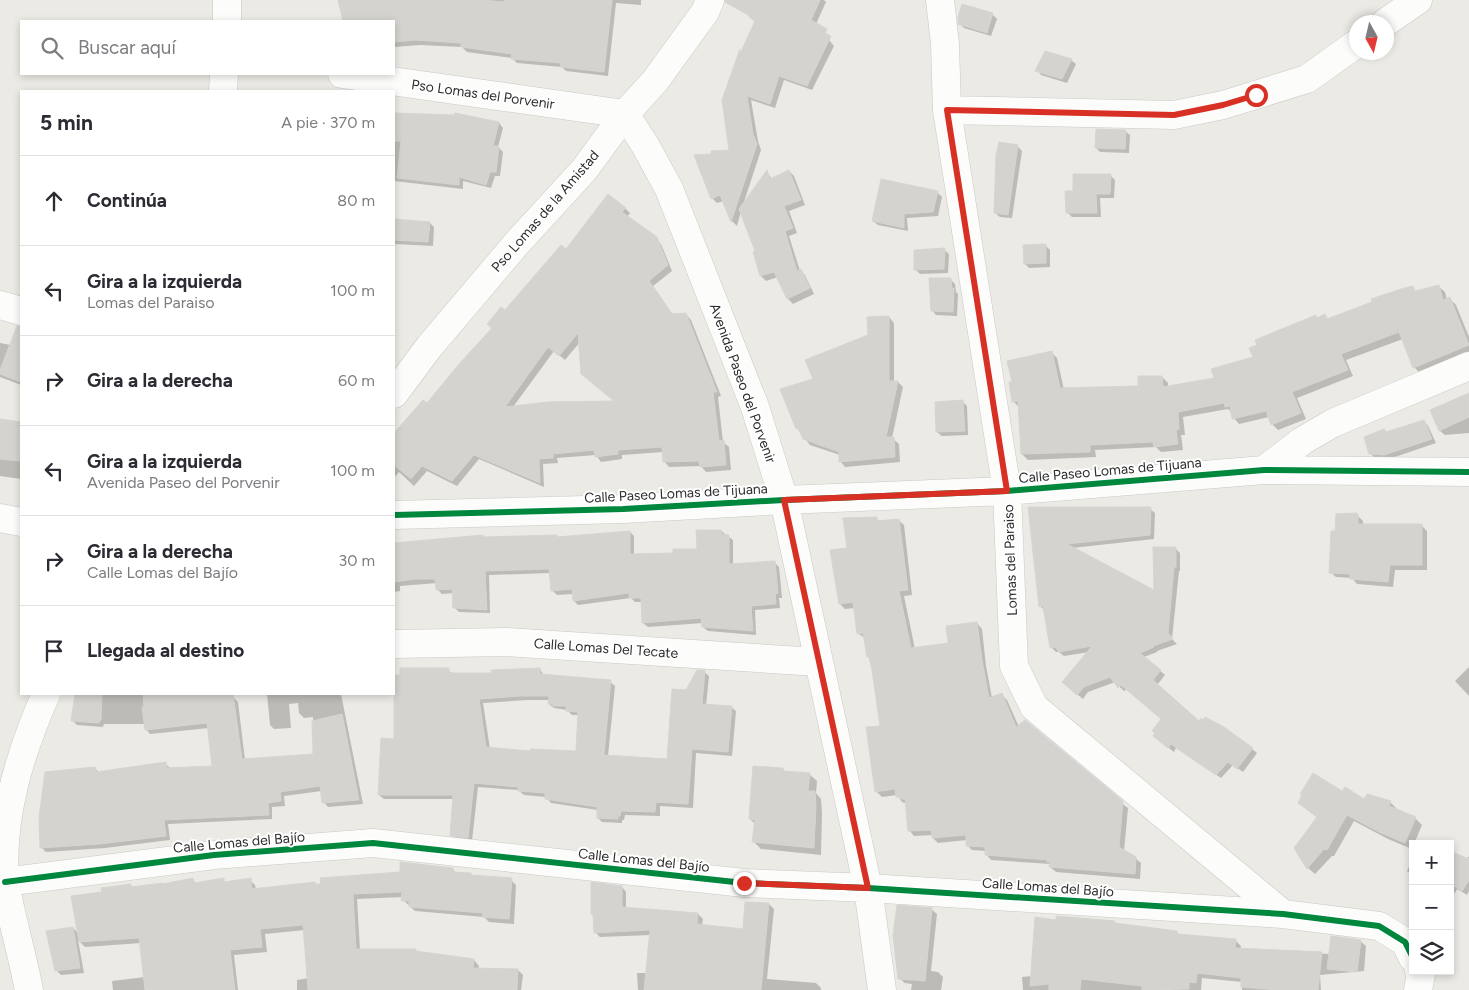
<!DOCTYPE html>
<html lang="es">
<head>
<meta charset="utf-8">
<style>
  :root { --surface:#fff; --page:#f2f2f3; --text:#2b2b33; --muted:#7c7c81; --line:#e1e1e2 }
  body { margin:0; font-family:Figtree,sans-serif; background:var(--page); color:var(--text) }
  .controls { position:absolute; right:15px; bottom:15px; display:grid; overflow:hidden; border-radius:0px; box-shadow:0 2px 8px #0003 }
  .controls button { width:45px; height:45px; display:grid; place-items:center; padding:0; border:0; border-bottom:1px solid var(--line); background:var(--surface); color:var(--text); font:25px sans-serif }
  .compass { position:absolute; left:1349px; top:15px; width:45px; height:45px; border-radius:50%; background:var(--surface); box-shadow:0 2px 8px #0003; rotate:172deg }
  .stop { position:absolute; width:15px; height:15px; margin:-11px; border:4px solid #d93025; border-radius:50%; background:#fff }
  .stop.end { background:#d93025; border-color:#fff; box-shadow:0 1px 5px #0008 }
  .list { margin:0; padding:0; list-style:none }
  h2 { display:flex; justify-content:space-between; align-items:center; height:65px; margin:0; padding:0 20px; font-size:21px }
  h2 small { font-size:16px; font-weight:400; color:var(--muted) }
  .list li { display:grid; grid-template-columns:32px 1fr auto; gap:15px; align-items:center; box-sizing:border-box; height:90px; padding:0 20px; border-top:1px solid var(--line) }
  .list b { display:block; font-size:19px; white-space:nowrap }
  .list p { margin:0; font-size:16px; white-space:nowrap; color:var(--muted) }
  .list em { font-size:16px; font-style:normal; color:var(--muted) }
  .icon { flex:none; width:28px; height:28px; fill:none; stroke:currentColor; stroke-width:2; stroke-linecap:round; stroke-linejoin:round }
  .map { position:relative; flex:none; width:1469px; height:990px; overflow:hidden }
  .search { position:absolute; background:var(--surface); box-shadow:0 2px 8px #0003; left:20px; top:20px; width:375px; height:55px; display:flex; align-items:center; gap:12px; box-sizing:border-box; padding:0 18px; border-radius:0px; color:var(--muted); font-size:19px }
  .panel { position:absolute; background:var(--surface); box-shadow:0 2px 8px #0003; left:20px; top:90px; width:375px; height:605px; border-radius:0px }
  .map>svg:first-child { display:block }
  .shadow { fill:#0003; fill-rule:evenodd }
  .building { fill:#d4d3cf; stroke:#d6d5d0; fill-rule:evenodd }
  .lines { fill:none; stroke-linecap:round; stroke-linejoin:round }
  .minor-casing { stroke:#c9c8c8; stroke-width:29 }
  .minor { stroke:#fcfcfb; stroke-width:28 }
  .cycleway-casing { stroke:#fff; stroke-width:9 }
  .cycleway { stroke:#00873e; stroke-width:6 }
  .route { stroke:#d93025; stroke-width:6 }
  .labels { text-anchor:middle; stroke-width:4; stroke-linejoin:round; paint-order:stroke }
  .street-label { font-size:14px; fill:#2d2d2d; stroke:#fff }
</style>
</head>
<body>
<div class="map">
<svg width="1469" height="990" viewBox="0 0 1469 990">
  <rect width="100%" height="100%" fill="#ebeae4"/>
  <!-- shadow -->
  <path class="shadow" d="M339 0H641V5L616 3 608 76 566 71 562 67 517 63 512 58 467 52 462 47 420 45 394 47V21H345Z
    M773 0H824L826 2 816 24 834 46 812 90 784 80 775 108 751 100 758 141 761 150 743 205 767 172 772 179 789 171 794 176 805 205 789 211 797 233 789 236 800 271 805 275 814 294 793 304 788 299 778 277 766 281 761 276 756 252 741 211 737 226 732 221 724 201 717 203 712 198 731 151 724 100 740 51 742 53 756 23 750 17Z
    M992 14 997 19 991 36 964 28 960 24Z
    M1071 60 1076 64 1067 83 1041 75 1037 70Z
    M394 115 455 117 499 123 503 128 498 147 503 152 500 176H495L491 188 463 181V189L394 181Z
    M1125 131 1130 135 1129 153 1100 152 1096 148Z
    M1018 147 1022 151 1012 218 1000 217 995 213Z
    M1110 175 1115 180 1114 198H1100L1101 217H1072L1067 212 1074 192Z
    M937 192 942 197 938 216 907 218 908 231 878 225 873 221Z
    M625 208 630 213 627 217 661 244 672 271 653 286 673 315 686 314 691 320 721 396 718 397 723 442 729 447 731 470 706 472 701 466 669 467 664 461 663 452 622 455V459L601 462 596 455 557 458 558 463 543 464 544 487 479 459 457 486 427 471 414 486 399 472 394 478V435L423 401 427 405 494 329 505 312 566 251ZM580 342 617 403 513 407 554 351 565 360Z
    M394 220 429 222 434 227 433 246 394 244Z
    M1045 245 1050 250V267L1029 268 1025 264Z
    M944 250 949 254 948 273 920 274 915 269Z
    M951 280 955 284 956 292 958 294 957 316 936 315 932 310Z
    M1439 287 1445 292 1447 300 1450 299 1456 305 1469 337V353L1420 373 1414 367 1403 339 1346 360 1353 376 1297 398 1306 419 1278 430 1272 424 1269 417 1239 424 1234 418 1232 413 1228 409 1183 417 1185 435H1181L1183 450 1161 452 1156 447 1095 450 1096 457 1028 460 1022 454 1019 407 1013 401 1051 352 1057 358 1064 390 1139 387 1162 377 1168 383V388L1215 379 1254 358 1316 317 1318 319 1325 316 1328 320Z
    M889 317 894 323V382H898L903 387 892 438 899 444 900 462 845 467 840 461V455L810 445 797 428 814 380 870 336Z
    M0 343 21 347V385L0 377Z
    M1469 395V433L1445 435 1440 431 1431 411Z
    M963 402 967 406 968 435 942 436 937 432Z
    M0 420 21 423V479L0 476Z
    M1424 421 1428 426 1436 443 1389 459 1375 458 1370 453 1386 433Z
    M1030 508 1150 509 1155 513 1154 539 1072 548 1155 592 1175 548 1180 553V571H1179L1172 639 1177 644 1157 651V652L1144 657 1165 675 1157 685 1199 723 1252 749 1257 753 1243 772 1233 765 1221 778 1176 748 1174 752 1159 740 1163 719 1127 689 1124 691 1115 682 1088 692 1083 699 1068 687 1089 652 1064 656 1059 652H1056L1052 648 1045 611 1040 606Z
    M1358 516 1363 521V525L1422 526 1427 531V570H1395L1393 587 1357 584 1352 578 1336 577 1330 572 1336 533Z
    M877 519 880 522 898 520 904 525 912 595 904 596 915 649 949 644 977 623 982 629 986 666 992 698 1001 694 1007 700 1019 727 1128 808 1124 851 1135 858 1141 863 1140 879 1056 872 1050 867 1051 864 991 860 986 854V851L972 850 967 845V840L938 843 933 838V835L914 836 909 830 907 804 902 802 897 795 882 797 876 791 882 727 870 658 866 639 859 634 855 608 845 609 840 604 848 549Z
    M721 531 733 540V565L774 562 779 567 782 598H779L780 608 755 610 756 635 708 631 703 627V623L648 627 643 623 642 602H635L631 598 578 605 574 601V594L557 595 552 590 551 573 489 575 490 613 459 612 454 607V593L442 594 437 589V583L400 586V591L394 592V544L484 538 556 536 558 538 630 532 634 536V555L675 554 699 550Z
    M1469 667V696L1455 681Z
    M540 669 544 676 610 682 615 686 608 756 668 760 687 691 704 672 709 676 706 706 731 707 736 711 732 756 696 753 693 808 660 806V816L625 815 624 820H622V823L602 822 598 818V810L551 803 546 797 524 795 518 790 478 787 472 841 456 840 452 835 454 799H384L379 795 395 740 448 670 453 674 493 675ZM527 700H549V704L554 708 567 710 572 715H579L577 753H531L490 749 483 703Z
    M76 694H222V699L233 697 238 702 245 760 315 755 313 717 304 718 299 713 298 703 289 704 291 728 274 729 270 725 267 694H341L363 804 328 807 324 802 322 791 284 796 285 806 272 807V819L168 824 170 840 105 848 46 852 41 847 95 768 99 773 166 764 170 768 213 767 209 728 150 734 146 729 145 724H104L103 727 77 725 72 720Z
    M783 769 785 772 809 774 817 781 816 793 821 799 822 814 821 855 761 849 754 842 756 825 750 819Z
    M1343 793 1364 800 1390 802 1397 809 1415 818 1422 825 1414 844H1413L1412 849 1388 839 1354 821 1334 856H1332L1315 874 1308 868 1318 818 1299 803Z
    M1420 840 1429 844H1418Z
    M1450 852 1467 859 1469 856V891L1467 895 1457 889 1455 893 1450 891Z
    M1413 857V876L1407 871Z
    M452 869 456 873 471 874 473 877 511 880 516 885 514 924 489 922 484 917 415 911 403 900V897L357 899 360 950 416 951 418 953 474 960 479 966 478 969 518 970 523 975 521 990H297V980L309 978 305 930 265 934 267 952 234 955 238 990H113L112 981 145 977 141 943 85 947 78 940 84 973 61 975 57 971 73 928 79 934 103 893 130 885 133 888 163 885 193 880 197 884 223 880 227 883 250 880 255 885 256 890 316 885Z
    M622 887 626 892V908L698 914 703 919 702 926 745 931 769 904 774 909 767 979 816 983 821 988V990H638L637 973H647L650 935 600 937 595 932 594 916 592 914Z
    M931 909 937 914 931 971 938 972 943 977 941 990H911L912 984 905 983 899 978Z
    M1057 921 1114 922 1116 924 1176 932 1181 936 1236 941 1241 946 1240 950 1330 954 1360 941 1366 946 1364 971 1320 975 1321 990H1242V982L1202 978 1201 990H1023L1022 977 1032 976Z"/>
  <!-- building -->
  <path class="building" d="M338 0H482L504 2V0H612L604 72 560 67 561 63 511 59 512 54 461 47V43L415 40 394 42V21H343Z
    M725 0H820L811 20 827 29 825 33 831 36 807 86 779 76 770 104 747 96 753 134 757 144 731 222 720 195 711 199 694 155 711 154V151L729 150 722 100 740 49V54L755 21 749 17 750 16 725 2Z
    M962 4 993 13 987 33 958 24V17Z
    M1045 51 1072 59 1062 79 1035 71Z
    M394 113 454 115 455 113 499 122 493 146H499L496 172H490L486 185 459 177V185L397 178 401 141H394Z
    M1096 129 1126 130 1125 149 1095 148Z
    M999 142 1018 145 1008 215 994 213 996 156Z
    M767 170 770 179 789 170 801 200 784 206 793 228 785 231 797 271 801 269 810 288 787 299 774 272 760 276 753 252 755 251 739 209Z
    M1073 174H1111L1110 194H1096L1097 213H1066L1065 191H1073Z
    M881 179 938 191 933 212 904 214V228L872 221Z
    M608 194 626 208 622 212 657 237 668 265 649 281 672 314 686 313 717 392H713L719 441 724 440 726 465 700 467 699 461 663 462 662 447 618 450V454L595 457 594 450 553 454V458L539 459 540 483 474 455 452 481 422 466 411 479 394 465V433L423 400 427 403 460 363 492 328 487 324 501 307 505 310 561 245 566 249ZM578 333 581 374 614 401 547 402 505 407 548 347 559 356Z
    M394 219 430 222 428 242 394 240Z
    M1046 244V263L1024 264 1023 245Z
    M945 248 944 269 914 270V250Z
    M929 278H951L952 289 954 288 953 312 931 311Z
    M1439 285 1443 300 1450 297 1469 345 1413 368 1399 332 1341 354 1348 370 1292 392 1301 413 1271 425 1266 411 1232 419 1230 406 1225 407 1224 403 1178 412 1179 429 1176 430 1178 444 1154 447 1153 442 1090 445V452L1021 454 1018 401 1012 402 1009 382H1012L1007 361 1052 351 1060 388 1138 386V376H1162L1163 387 1214 378 1211 369 1253 357 1249 348 1257 345 1255 340 1316 315 1317 318 1325 314 1327 319 1372 302 1371 299 1401 289 1413 286 1415 291Z
    M889 316V381H898L886 437H894L895 457 839 462V452L803 439 800 432 798 428 796 429 780 389 813 379 805 360 868 335 867 317Z
    M17 326H21V382L0 374V370Z
    M1469 393V417L1439 431 1430 410Z
    M963 400 965 431 936 432 935 402Z
    M0 419 21 422V461L0 459Z
    M1424 420 1432 439 1384 455 1369 454 1364 437 1384 429 1386 432Z
    M1028 507H1151L1150 535 1067 544 1154 590 1153 547H1176V567H1174L1168 633 1173 639 1153 646 1154 647 1140 653 1161 670 1153 680 1199 721 1201 718 1203 720 1205 717 1224 727 1253 748 1237 769 1228 762 1216 775 1171 744 1168 748 1153 736 1155 733 1152 731 1161 719 1121 685 1118 688 1110 677 1084 687 1077 695 1062 682 1092 646 1059 652 1055 647 1050 648 1043 606 1039 607Z
    M1356 513 1358 514V524H1422V565H1390L1388 582 1350 579V574L1329 573 1331 531H1335L1336 514Z
    M877 517V521L899 519 908 590 899 591 911 648 948 643 946 626 977 622 982 660 989 698 1002 693 1016 727 1025 720 1123 801 1119 847 1136 857 1135 874 1049 867 1050 862H1047V860L985 855V847L966 846V835L932 838 931 830 908 831 905 799H900V797H896L895 789 875 792 866 727 880 726 872 670 869 657H867L863 633 857 634 853 602 839 604 830 550 847 548 843 518Z
    M696 530H721V534L729 535V564L775 561 778 593 775 594 776 604 751 606 753 631 702 627 701 618 642 623 641 598H629V593L573 601 572 589 551 591 549 569 485 571 487 610 453 608 452 589 436 590 435 579H415L394 582V543L483 535V537L557 535V537L630 531V554L673 553V549H697Z
    M400 668H449V673H492L491 670 540 668V674L611 680 604 755 667 759 672 689 686 690 697 670H705L702 704 732 706 728 752 692 749 688 804 656 802 655 812 621 811 620 816H618V819L597 818V807L545 799V793L518 791V787L474 783 468 838 450 836 453 795H378L381 738 394 739V675H400ZM521 696H549L548 704H553V706H566V711L578 712 576 751 531 749 530 751 486 747 479 699Z
    M75 694H102L101 720H100L99 723 71 721Z
    M143 694H233L242 759 313 754 312 721 342 714 359 800 322 803 320 786 280 792 281 801 268 803 269 815 164 820 166 836 100 844 40 848 39 817 45 772 95 767 96 772 166 762 167 768 212 766 207 723 145 730 142 707H144Z
    M753 766 783 768V771L810 773 808 791H815L816 806 814 848 752 842 755 820 749 819Z
    M1313 773 1342 791 1345 787 1364 799 1367 794 1391 801 1389 806 1416 817 1405 843 1379 832 1347 815 1327 850 1324 849 1307 869 1294 848 1317 817 1298 803 1302 795 1300 794Z
    M1450 851 1469 859V880L1462 891 1452 885 1450 889Z
    M400 862 453 868V872L471 873V875L512 878 509 919 482 917 483 913 409 907V901H401L402 892 353 894 356 949H416V951L474 959 473 968 518 969 517 990H308L303 925 260 929 262 947 230 950 235 990H145L139 938 79 942 71 896 102 892 101 888 131 884V887L163 883V884L193 878 194 883 224 878V882L251 878 252 889 315 882V884H321L320 878 400 872Z
    M591 882 622 886V907L698 913 697 924 743 929 745 902 769 903 761 990H644L650 930 594 933 593 914H591Z
    M897 905 932 908 925 981 898 979 893 935Z
    M1056 916 1115 921V923L1177 931V934L1236 939 1235 948 1322 952 1318 990H1278L1241 987V978L1197 973 1196 983 1189 982V989L1142 990V986L1081 979 1080 990H1049V984L1030 986 1035 917 1056 920Z
    M73 927 80 968 55 971 46 931Z
    M1331 936 1361 940 1357 972 1327 969Z"/>
  <g class="lines">
    <defs>
      <path id="minor" d="M940 0 945 44 947 110 1007 491 1014 666 1034 707 1283 914
        M227 21V0
        M1386 22 1418 0
        M342 74 625 114
        M223 91 224 74
        M947 110 1174 115 1223 105 1307 79 1356 44
        M625 114 645 145 669 189 755 407 784 500 868 888 882 990
        M0 305 21 311
        M394 394 429 347 517 243 584 170 625 114 655 81 705 12 710 0
        M1264 470 1302 441 1333 423 1469 366
        M394 515 623 509 784 500 1007 491 1264 470 1469 472
        M0 518 21 522
        M394 644 506 642 818 662
        M5 882 214 855 373 843 744 883 868 888 1283 914 1379 926 1405 942 1413 958
        M29 990C24 964 17 938 11 912 9 902 6 892 5 882 0 817 20 753 46 694
        M1418 990 1421 974 1419 971"/>
    </defs>
    <!-- minor casing -->
    <use href="#minor" class="minor-casing"/>
    <!-- minor -->
    <use href="#minor" class="minor"/>
    <defs>
      <path id="cycleway" d="M394 515 623 509 784 500 1007 491 1264 470 1469 472
        M5 882 214 855 373 843 744 883 868 888 1283 914 1379 926 1405 942 1413 958"/>
    </defs>
    <!-- cycleway casing -->
    <use href="#cycleway" class="cycleway-casing"/>
    <!-- cycleway -->
    <use href="#cycleway" class="cycleway"/>
  </g>
  <g class="lines">
    <!-- route -->
    <path class="route" d="M744 883 868 888 784 500 1007 491 947 110 1174 115 1223 105 1256 95"/>
  </g>
  <g class="labels">
    <!-- street labels -->
    <g class="street-label">
      <text transform="translate(483 94) rotate(8)" y="5">Pso Lomas del Porvenir</text>
      <text transform="translate(545 211) rotate(-49)" y="5">Pso Lomas de la Amistad</text>
      <text transform="translate(743 383) rotate(70)" y="5">Avenida Paseo del Porvenir</text>
      <text transform="translate(1110 470) rotate(-5)" y="5">Calle Paseo Lomas de Tijuana</text>
      <text transform="translate(676 493) rotate(-3)" y="5">Calle Paseo Lomas de Tijuana</text>
      <text transform="translate(1010 560) rotate(-92)" y="5">Lomas del Paraiso</text>
      <text transform="translate(606 648) rotate(4)" y="5">Calle Lomas Del Tecate</text>
      <text transform="translate(239 842) rotate(-5)" y="5">Calle Lomas del Bajío</text>
      <text transform="translate(644 860) rotate(6)" y="5">Calle Lomas del Bajío</text>
      <text transform="translate(1048 887) rotate(4)" y="5">Calle Lomas del Bajío</text>
    </g>
  </g>
</svg>
<div class="controls">
<button>+</button>
<button>−</button>
<button><svg class="icon" aria-label="layers" viewBox="0 0 24 24"><path d="M12 4l9 5-9 5-9-5zM3 14l9 5 9-5"/></svg></button>
</div>
<svg class="compass" viewBox="-18 -18 36 36"><path d="M0-13l5 13h-10z" fill="#e53935"/><path d="M0 13l5-13h-10z" fill="#7c7c81"/></svg>
<div class="stop" style="left:1256px;top:95px"></div>
<div class="stop end" style="left:744px;top:883px"></div>
<div class="search"><svg class="icon" aria-label="search" viewBox="0 0 24 24"><circle cx="10" cy="10" r="6"/><path d="M15 15l6 6"/></svg>Buscar aquí</div>
<section class="panel">
<h2>5 min<small>A pie · 370 m</small></h2>
<ul class="list">
<li><svg class="icon" aria-label="ahead" viewBox="0 0 24 24"><path d="M12 20V5M6 11l6-6 6 6"/></svg><div><b>Continúa</b></div><em>80 m</em></li>
<li><svg class="icon" aria-label="left" viewBox="0 0 24 24"><path d="M17 20v-9H6M10 6l-5 5 5 5"/></svg><div><b>Gira a la izquierda</b><p>Lomas del Paraiso</p></div><em>100 m</em></li>
<li><svg class="icon" aria-label="right" viewBox="0 0 24 24"><path d="M7 20v-9h11M14 6l5 5-5 5"/></svg><div><b>Gira a la derecha</b></div><em>60 m</em></li>
<li><svg class="icon" aria-label="left" viewBox="0 0 24 24"><path d="M17 20v-9H6M10 6l-5 5 5 5"/></svg><div><b>Gira a la izquierda</b><p>Avenida Paseo del Porvenir</p></div><em>100 m</em></li>
<li><svg class="icon" aria-label="right" viewBox="0 0 24 24"><path d="M7 20v-9h11M14 6l5 5-5 5"/></svg><div><b>Gira a la derecha</b><p>Calle Lomas del Bajío</p></div><em>30 m</em></li>
<li><svg class="icon" aria-label="arrive" viewBox="0 0 24 24"><path d="M6 21V4h12l-3 4 3 4H6"/></svg><div><b>Llegada al destino</b></div></li>
</ul>
</section>
</div>
</body>
</html>
